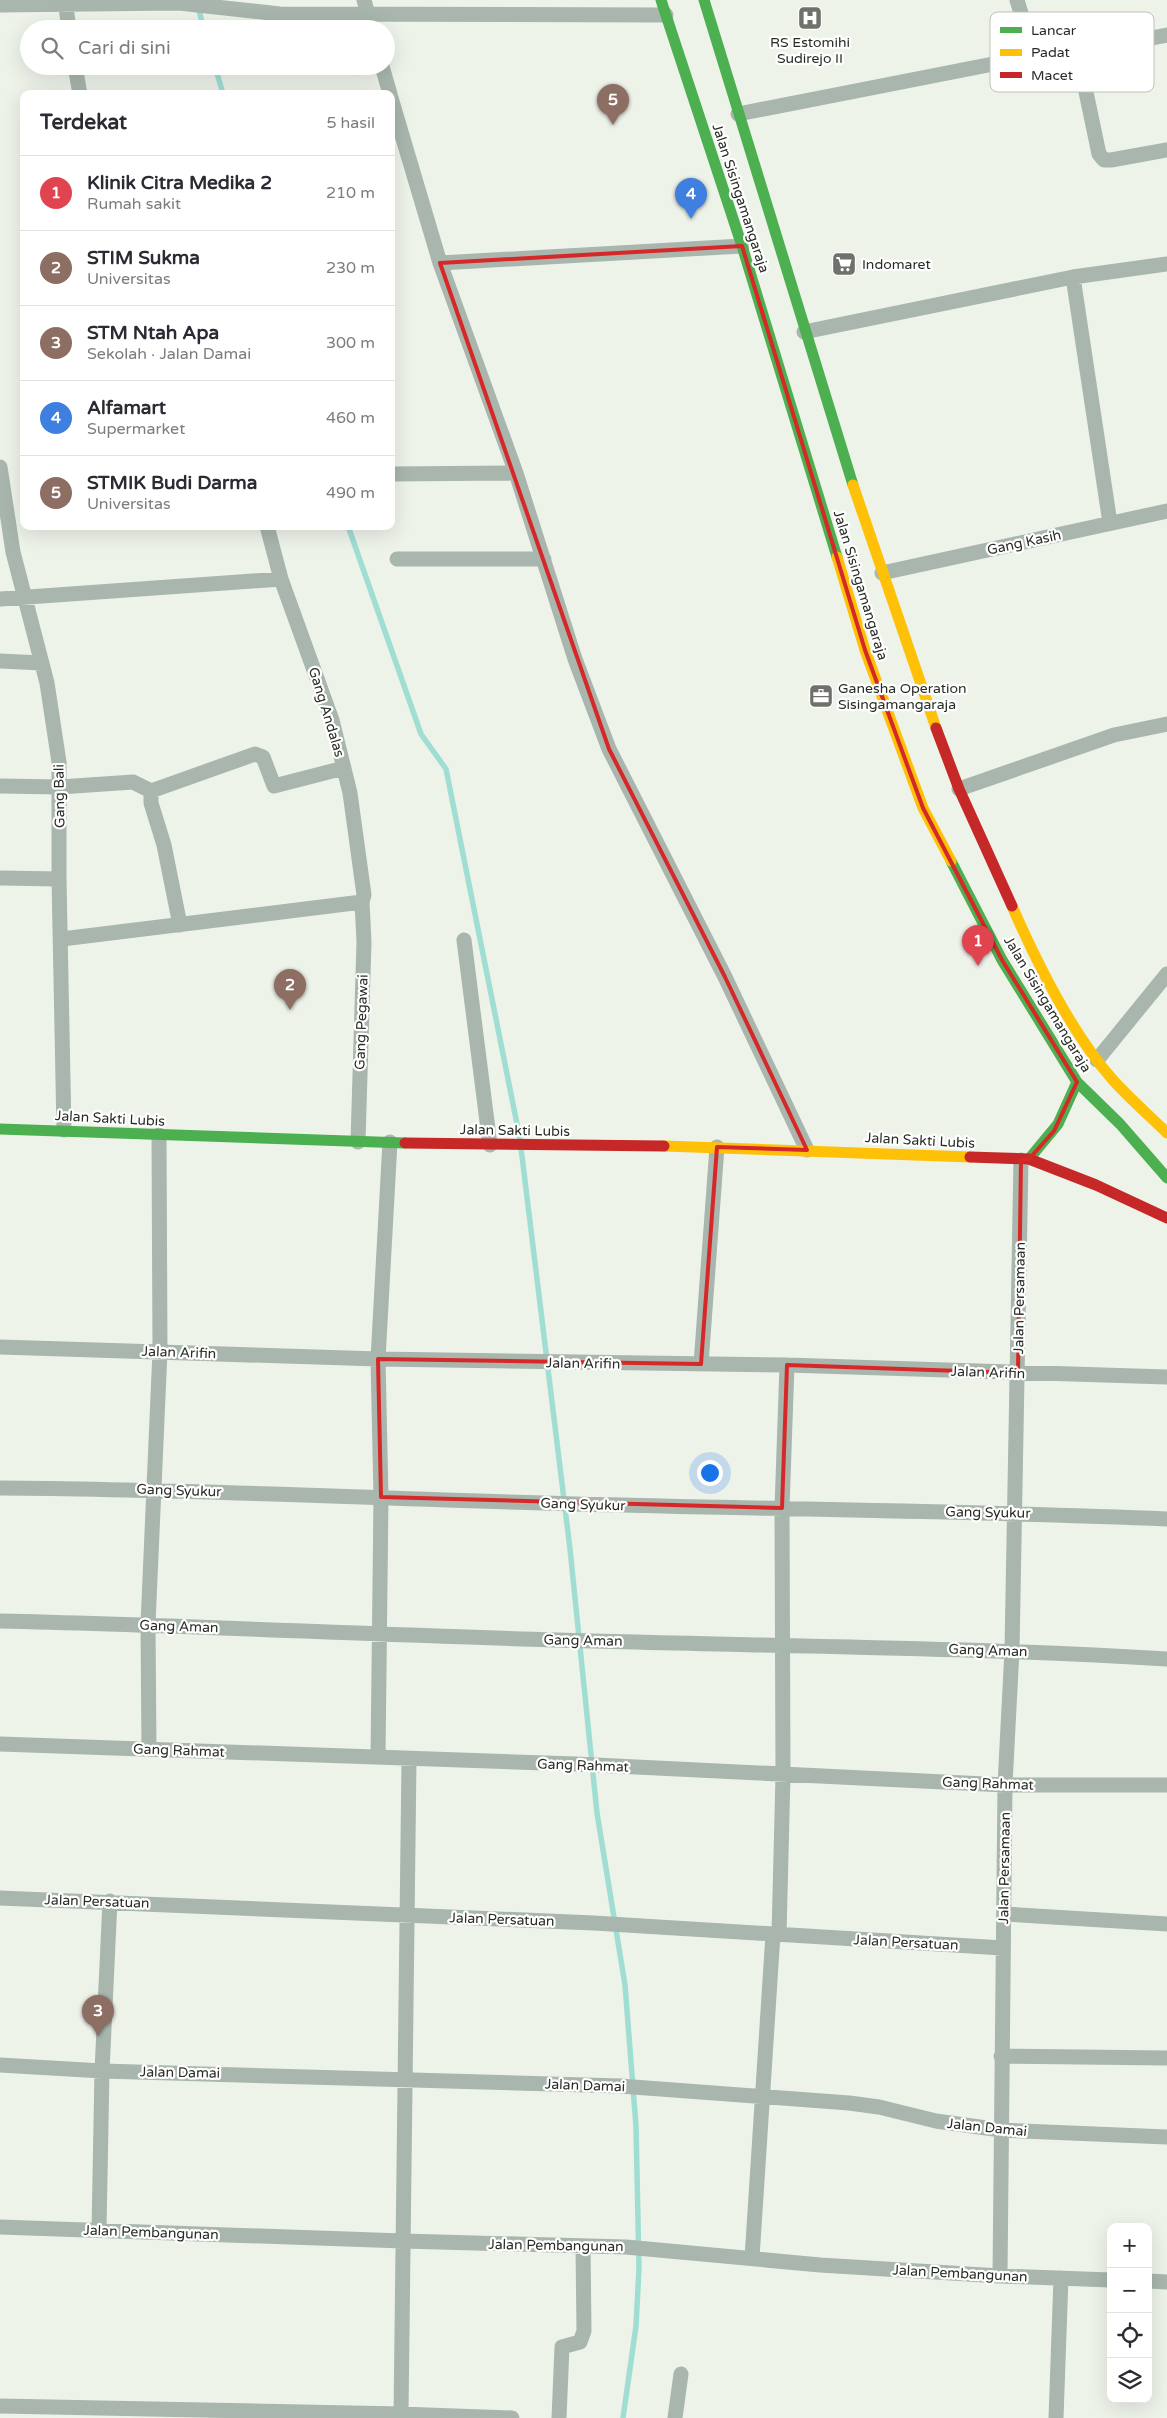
<!DOCTYPE html>
<html lang="id">
<head>
<meta charset="utf-8">
<style>
  :root { --surface:#fff; --page:#f7f7f7; --text:#2b2b33; --muted:#7c7c81; --line:#e1e1e2; --accent:#0f766e }
  body { margin:0; font-family:"Varela Round",sans-serif; background:var(--page); color:var(--text) }
  .controls { position:absolute; right:15px; bottom:15px; display:grid; overflow:hidden; border-radius:10px; box-shadow:0 5px 20px #0002 }
  .controls button { width:45px; height:45px; display:grid; place-items:center; padding:0; border:0; border-bottom:1px solid var(--line); background:var(--surface); color:var(--text); font:25px sans-serif }
  .you { position:absolute; left:709px; top:1472px; width:18px; height:18px; margin:-12px; border:4px solid #fff; border-radius:50%; background:#1a73e8; box-shadow:0 0 0 8px #1a73e833 }
  .badge { display:grid; place-items:center; width:32px; height:32px; border-radius:50%; background:var(--accent); color:#fff; font-size:16px; font-weight:700 }
  .pin { position:absolute; translate:-50% -41px; filter:drop-shadow(0 1px 2px #0008) }
  .pin::after { content:''; position:absolute; top:26px; width:18px; height:15px; background:inherit; clip-path:polygon(0 0,100% 0,50% 100%) }
  .list { margin:0; padding:0; list-style:none }
  h2 { display:flex; justify-content:space-between; align-items:center; height:65px; margin:0; padding:0 20px; font-size:21px }
  h2 small { font-size:16px; font-weight:400; color:var(--muted) }
  .list li { display:grid; grid-template-columns:32px 1fr auto; gap:15px; align-items:center; box-sizing:border-box; height:75px; padding:0 20px; border-top:1px solid var(--line) }
  .list b { display:block; font-size:19px; white-space:nowrap }
  .list p { margin:0; font-size:16px; white-space:nowrap; color:var(--muted) }
  .list em { font-size:16px; font-style:normal; color:var(--muted) }
  .icon { flex:none; width:28px; height:28px; fill:none; stroke:currentColor; stroke-width:2; stroke-linecap:round; stroke-linejoin:round }
  .map { position:relative; flex:none; width:1167px; height:2418px; overflow:hidden }
  .search { position:absolute; background:var(--surface); box-shadow:0 5px 20px #0002; left:20px; top:20px; width:375px; height:55px; display:flex; align-items:center; gap:12px; box-sizing:border-box; padding:0 18px; border-radius:28px; color:var(--muted); font-size:19px }
  .panel { position:absolute; background:var(--surface); box-shadow:0 5px 20px #0002; left:20px; top:90px; width:375px; height:440px; border-radius:10px }
  .map>svg:first-child { display:block }
  .lines { fill:none; stroke-linecap:round; stroke-linejoin:round }
  .stream { stroke:#a0ded4; stroke-width:5.5 }
  .street { stroke:#a8b6ad; stroke-width:15 }
  .fast { stroke:#4caf50; stroke-width:11 }
  .slow { stroke:#ffc107; stroke-width:11 }
  .jam { stroke:#c62828; stroke-width:11 }
  .marked { fill:none; stroke:#d62828; stroke-width:4; stroke-linejoin:round }
  .labels { text-anchor:middle; stroke-width:4.5; stroke-linejoin:round; paint-order:stroke }
  .poi-label { font-size:14px; fill:#292c26; stroke:#fff; text-anchor:start }
  .street-label { font-size:14px; fill:#292c26; stroke:#fff }
  .key { fill:#fff; stroke:#bfc0be; stroke-width:1 }
  .key-label { font-size:14px; fill:#292c26 }
</style>
</head>
<body>
<div class="map">
<svg width="1167" height="2418" viewBox="0 0 1167 2418">
  <rect width="100%" height="100%" fill="#eef3ea"/>
  <g class="lines">
    <!-- stream -->
    <path class="stream" d="M198 7 204 29
      M215 66 223 94
      M348 526 421 734 446 769 520 1139
      M521 1148 570 1549 597 1813 625 1985 636 2126 639 2268 636 2326 623 2418"/>
    <!-- street -->
    <path class="street" d="M65 0 69 29
      M364 0 372 29
      M1017 0 1034 56
      M0 5 179 3 280 14 666 15
      M1077 49 1099 154 1104 160H1111L1167 150
      M75 66 80 94
      M382 66 390 94
      M391 98 440 263 516 473 575 659 609 749 725 977 807 1150
      M738 114 1034 56 1120 44 1167 35
      M440 263 742 246
      M1073 277 1110 523
      M804 332 1073 277 1167 264
      M0 467 13 552 47 683 59 762V879L64 1130
      M391 474 516 473
      M267 526 281 579 332 720 350 793 364 895 362 902 364 942 358 1142
      M397 559H544
      M882 573 1167 511
      M0 599 281 579
      M0 661 42 663
      M0 786 60 787 133 782 151 791 255 754 263 757 274 786 344 768
      M959 789 1114 735 1167 724
      M151 791V803L164 845 180 925
      M0 878 59 879
      M62 939 362 902
      M464 940 490 1145
      M1097 1060 1167 974
      M0 1347 378 1359 787 1365 1167 1377
      M701 1364 717 1147
      M0 1488C192 1489 383 1499 575 1504 772 1509 970 1511 1167 1519
      M0 1621C186 1625 371 1635 557 1640 761 1646 964 1647 1167 1659
      M0 1744 575 1764 1005 1785H1167
      M149 1749 148 1624 160 1351 159 1135
      M378 1757 381 1497 378 1359 390 1142
      M0 1898 594 1923 1003 1948
      M1004 1914 1167 1924
      M779 1935 783 1775 782 1508 787 1365
      M1001 2056 1167 2058
      M0 2065 102 2071 620 2086 849 2103 879 2107 936 2121 1001 2130 1167 2137
      M0 2227 403 2241 626 2247 820 2265 1000 2276 1111 2280
      M99 2230 102 2071 110 1901
      M752 2258 773 1934
      M1000 2276 1005 1785 1012 1650 1021 1160
      M1148 2281 1167 2282
      M0 2406 401 2414 512 2418
      M401 2414 409 1760
      M559 2418 562 2347 580 2342 584 2331 583 2246
      M675 2418 681 2374
      M1056 2418 1061 2278"/>
    <!-- fast -->
    <path class="fast" d="M661 0 742 246 837 557
      M704 0 853 485
      M951 861 1002 960 1077 1082 1120 1124 1167 1178
      M0 1129 405 1143
      M1029 1159 1058 1124 1077 1082"/>
    <!-- slow -->
    <path class="slow" d="M853 485 936 728
      M837 557 865 650 923 808 951 861
      M1012 906C1036 961 1073 1035 1113 1080 1129 1098 1149 1115 1167 1133
      M664 1146 970 1157"/>
    <!-- jam -->
    <path class="jam" d="M936 728 959 789 1012 906
      M405 1143 664 1146
      M970 1157 1029 1159 1096 1185 1167 1218"/>
  </g>
  <!-- marked area -->
  <path class="marked" d="M742 246 865 650 923 808 1002 960 1077 1082 1054 1131 1029 1159 1021 1160 1018 1373 787 1365 782 1508 381 1497 378 1359 701 1364 717 1147 807 1150 725 977 609 749 440 263Z"/>
  <!-- icons -->
  <defs>
    <symbol id="hospital-square" viewBox="-11 -11 22 22"><rect x="-9" y="-9" width="18" height="18" rx="4" fill="#6e726b" stroke="#fff"/><path d="M-5-5h3v3.5h4V-5h3V5h-3V1.5h-4V5h-3Z" fill="#fff"/></symbol>
    <symbol id="supermarket-square" viewBox="-11 -11 22 22"><rect x="-9" y="-9" width="18" height="18" rx="4" fill="#6e726b" stroke="#fff"/><path d="M-6-5.5h2.5l.6 2H6L4.5 2H-2.5L-4.4-4H-6ZM-1.5 3.2a1.3 1.3 0 1 0 .1 0ZM3 3.2a1.3 1.3 0 1 0 .1 0Z" fill="#fff"/></symbol>
    <symbol id="office-square" viewBox="-11 -11 22 22"><rect x="-9" y="-9" width="18" height="18" rx="4" fill="#6e726b" stroke="#fff"/><path d="M-6-3h4V-5.5h4V-3h4V5H-6ZM-1-4.5V-3h2v-1.5ZM-6 0V1H6V0Z" fill="#fff"/></symbol>
  </defs>
  <g fill-rule="evenodd">
    <use href="#hospital-square" x="796" y="4" width="28" height="28"/>
    <use href="#supermarket-square" x="830" y="250" width="28" height="28"/>
    <use href="#office-square" x="807" y="682" width="28" height="28"/>
  </g>
  <g class="labels">
    <!-- poi labels -->
    <g class="poi-label">
      <text x="810" y="47" text-anchor="middle">RS Estomihi<tspan x="810" dy="16">Sudirejo II</tspan></text>
      <text x="862" y="269">Indomaret</text>
      <text x="838" y="693">Ganesha Operation<tspan x="838" dy="16">Sisingamangaraja</tspan></text>
    </g>
    <!-- street labels -->
    <g class="street-label">
      <text transform="translate(741 198) rotate(72)" y="5">Jalan Sisingamangaraja</text>
      <text transform="translate(1024 542) rotate(-12)" y="5">Gang Kasih</text>
      <text transform="translate(861 585) rotate(73)" y="5">Jalan Sisingamangaraja</text>
      <text transform="translate(327 712) rotate(73)" y="5">Gang Andalas</text>
      <text transform="translate(59 796) rotate(-91)" y="5">Gang Bali</text>
      <text transform="translate(1048 1004) rotate(59)" y="5">Jalan Sisingamangaraja</text>
      <text transform="translate(361 1022) rotate(-88)" y="5">Gang Pegawai</text>
      <text transform="translate(110 1118) rotate(3)" y="5">Jalan Sakti Lubis</text>
      <text transform="translate(515 1130) rotate(1)" y="5">Jalan Sakti Lubis</text>
      <text transform="translate(920 1140) rotate(3)" y="5">Jalan Sakti Lubis</text>
      <text transform="translate(1019 1298) rotate(-89)" y="5">Jalan Persamaan</text>
      <text transform="translate(179 1352) rotate(2)" y="5">Jalan Arifin</text>
      <text transform="translate(583 1363) rotate(1)" y="5">Jalan Arifin</text>
      <text transform="translate(988 1372) rotate(2)" y="5">Jalan Arifin</text>
      <text transform="translate(179 1490) rotate(2)" y="5">Gang Syukur</text>
      <text transform="translate(583 1504) rotate(2)" y="5">Gang Syukur</text>
      <text transform="translate(988 1512) rotate(1)" y="5">Gang Syukur</text>
      <text transform="translate(179 1626) rotate(2)" y="5">Gang Aman</text>
      <text transform="translate(583 1640) rotate(1)" y="5">Gang Aman</text>
      <text transform="translate(988 1650) rotate(2)" y="5">Gang Aman</text>
      <text transform="translate(179 1750) rotate(2)" y="5">Gang Rahmat</text>
      <text transform="translate(583 1765) rotate(2)" y="5">Gang Rahmat</text>
      <text transform="translate(988 1783) rotate(2)" y="5">Gang Rahmat</text>
      <text transform="translate(1004 1868) rotate(-89)" y="5">Jalan Persamaan</text>
      <text transform="translate(97 1901) rotate(2)" y="5">Jalan Persatuan</text>
      <text transform="translate(502 1919) rotate(2)" y="5">Jalan Persatuan</text>
      <text transform="translate(906 1942) rotate(3)" y="5">Jalan Persatuan</text>
      <text transform="translate(180 2072) rotate(1)" y="5">Jalan Damai</text>
      <text transform="translate(585 2085) rotate(2)" y="5">Jalan Damai</text>
      <text transform="translate(987 2127) rotate(6)" y="5">Jalan Damai</text>
      <text transform="translate(151 2232) rotate(2)" y="5">Jalan Pembangunan</text>
      <text transform="translate(556 2245) rotate(1)" y="5">Jalan Pembangunan</text>
      <text transform="translate(960 2273) rotate(3)" y="5">Jalan Pembangunan</text>
    </g>
  </g>
  <!-- legend -->
  <rect x="990" y="12" width="164" height="80" rx="8" class="key"/>
  <rect x="1000" y="27" width="22" height="6" fill="#4caf50"/>
  <rect x="1000" y="49" width="22" height="7" fill="#ffc107"/>
  <rect x="1000" y="72" width="22" height="6" fill="#c62828"/>
  <g class="key-label">
    <text x="1031" y="35">Lancar</text>
    <text x="1031" y="57">Padat</text>
    <text x="1031" y="80">Macet</text>
  </g>
</svg>
<div class="controls">
<button>+</button>
<button>−</button>
<button><svg class="icon" aria-label="locate" viewBox="0 0 24 24"><circle cx="12" cy="12" r="6"/><path d="M12 2v4M12 18v4M2 12h4M18 12h4"/></svg></button>
<button><svg class="icon" aria-label="layers" viewBox="0 0 24 24"><path d="M12 4l9 5-9 5-9-5zM3 14l9 5 9-5"/></svg></button>
</div>
<div class="you"></div>
<div class="pin badge" style="left:978px;top:966px;background:#e0444e">1</div>
<div class="pin badge" style="left:290px;top:1010px;background:#8d6e63">2</div>
<div class="pin badge" style="left:98px;top:2036px;background:#8d6e63">3</div>
<div class="pin badge" style="left:691px;top:219px;background:#3f7fe0">4</div>
<div class="pin badge" style="left:613px;top:125px;background:#8d6e63">5</div>
<div class="search"><svg class="icon" aria-label="search" viewBox="0 0 24 24"><circle cx="10" cy="10" r="6"/><path d="M15 15l6 6"/></svg>Cari di sini</div>
<section class="panel">
<h2>Terdekat<small>5 hasil</small></h2>
<ul class="list">
<li><span class="badge" style="background:#e0444e">1</span><div><b>Klinik Citra Medika 2</b><p>Rumah sakit</p></div><em>210 m</em></li>
<li><span class="badge" style="background:#8d6e63">2</span><div><b>STIM Sukma</b><p>Universitas</p></div><em>230 m</em></li>
<li><span class="badge" style="background:#8d6e63">3</span><div><b>STM Ntah Apa</b><p>Sekolah · Jalan Damai</p></div><em>300 m</em></li>
<li><span class="badge" style="background:#3f7fe0">4</span><div><b>Alfamart</b><p>Supermarket</p></div><em>460 m</em></li>
<li><span class="badge" style="background:#8d6e63">5</span><div><b>STMIK Budi Darma</b><p>Universitas</p></div><em>490 m</em></li>
</ul>
</section>
</div>
</body>
</html>
